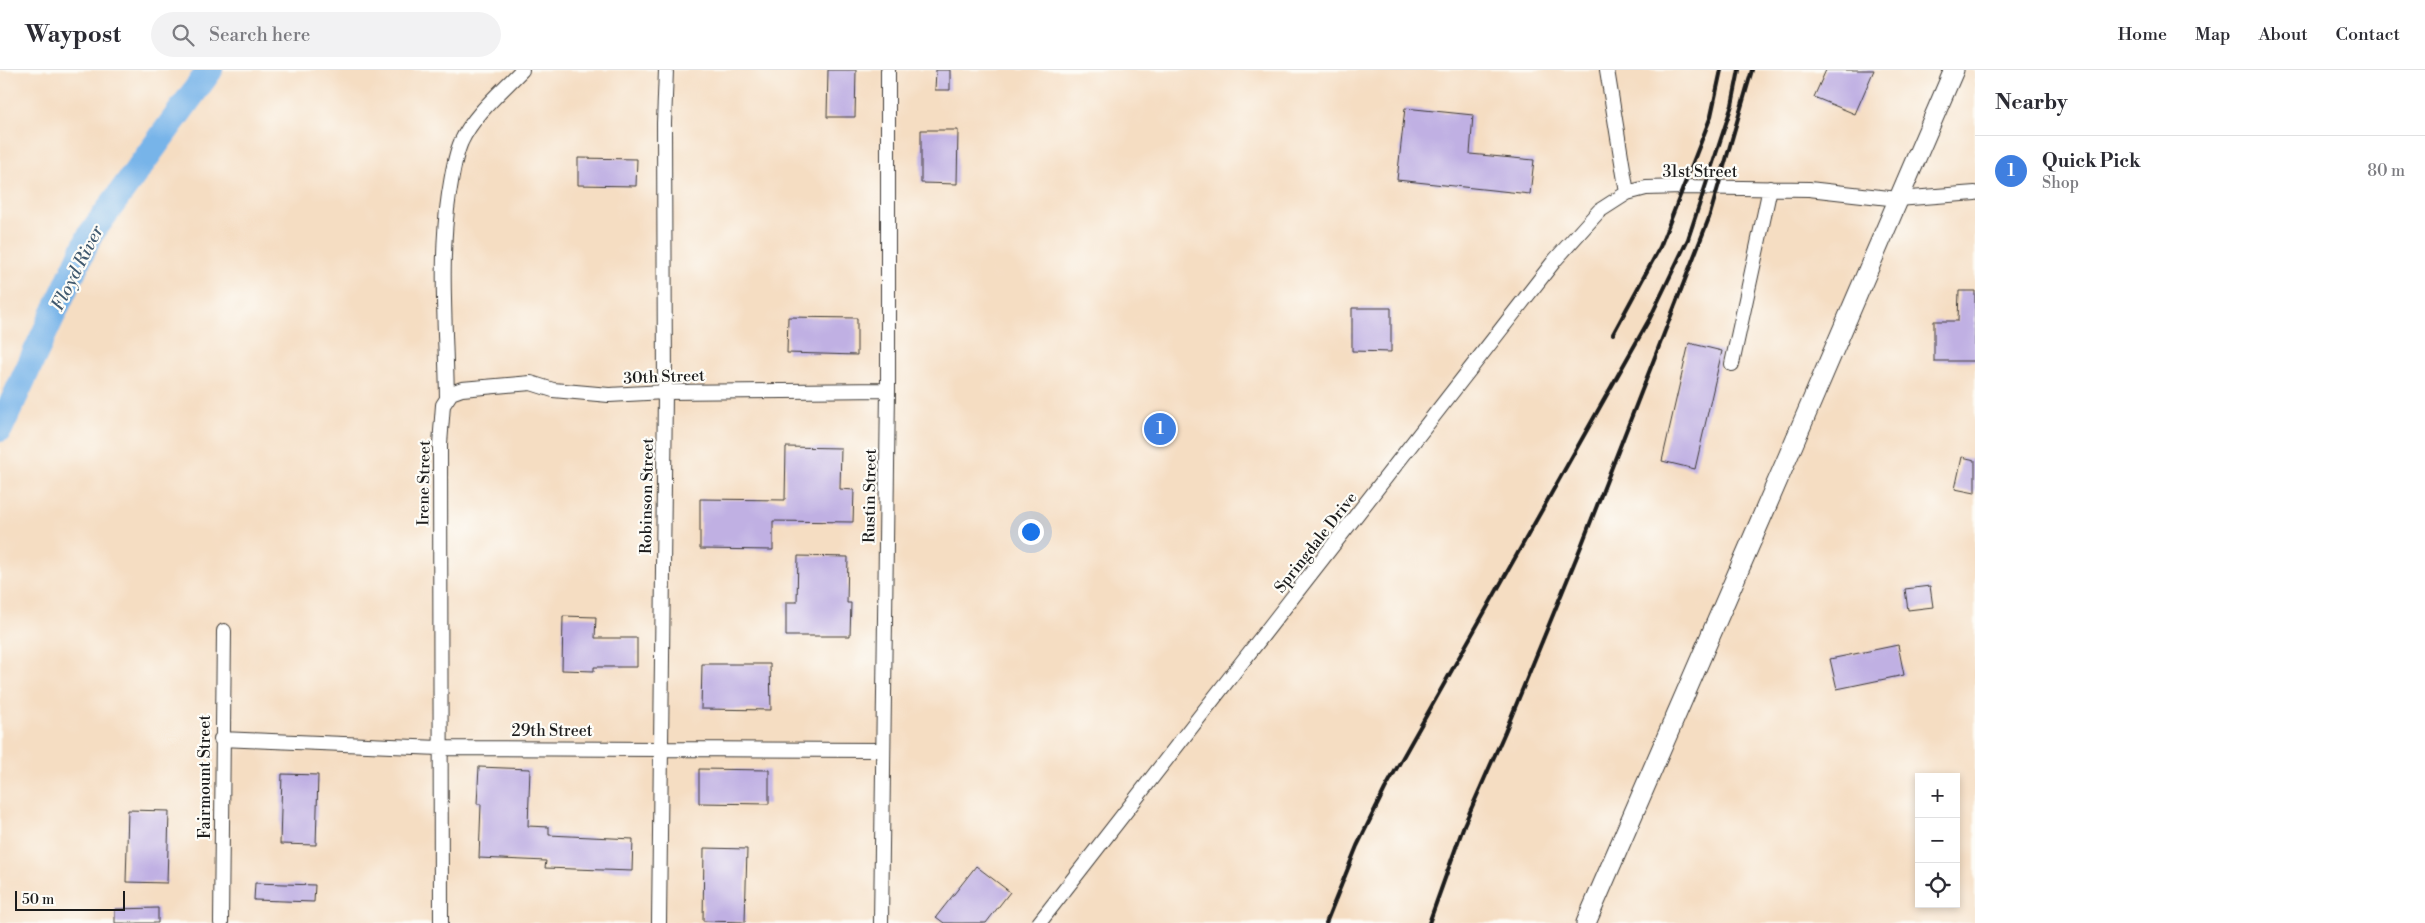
<!DOCTYPE html>
<html lang="en">
<head>
<meta charset="utf-8">
<style>
  :root { --surface:#fff; --page:#f2f2f3; --text:#2b2b33; --muted:#7c7c81; --line:#e1e1e2; --accent:#c8321e }
  body { margin:0; font-family:"Libre Bodoni",serif; background:var(--page); color:var(--text) }
  .controls { position:absolute; right:15px; bottom:15px; display:grid; overflow:hidden; border-radius:0px; box-shadow:0 2px 8px #0003 }
  .controls button { width:45px; height:45px; display:grid; place-items:center; padding:0; border:0; border-bottom:1px solid var(--line); background:var(--surface); color:var(--text); font:25px sans-serif }
  .scale { position:absolute; left:15px; bottom:12px; width:110px; box-sizing:border-box; padding-left:5px; border:2px solid #1c1c1c; border-top:0; font-size:14px; line-height:18px; white-space:nowrap; color:#1c1c1c; -webkit-text-stroke:4px #fdfcf7; paint-order:stroke }
  .you { position:absolute; left:1030px; top:461px; width:18px; height:18px; margin:-12px; border:4px solid #fff; border-radius:50%; background:#1a73e8; box-shadow:0 0 0 8px #1a73e833 }
  .badge { display:grid; place-items:center; width:32px; height:32px; border-radius:50%; background:var(--accent); color:#fff; font-size:16px; font-weight:700 }
  .pin { position:absolute; translate:-50% -50%; border:2px solid #fff; box-shadow:0 1px 5px #0006 }
  .list { margin:0; padding:0; list-style:none }
  h2 { display:flex; justify-content:space-between; align-items:center; height:65px; margin:0; padding:0 20px; font-size:21px }
  h2 small { font-size:16px; font-weight:400; color:var(--muted) }
  .list li { display:grid; grid-template-columns:32px 1fr auto; gap:15px; align-items:center; box-sizing:border-box; height:70px; padding:0 20px; border-top:1px solid var(--line) }
  .list b { display:block; font-size:19px; white-space:nowrap }
  .list p { margin:0; font-size:16px; white-space:nowrap; color:var(--muted) }
  .list em { font-size:16px; font-style:normal; color:var(--muted) }
  .icon { flex:none; width:28px; height:28px; fill:none; stroke:currentColor; stroke-width:2; stroke-linecap:round; stroke-linejoin:round }
  .map { position:relative; flex:none; width:1975px; height:853px; overflow:hidden }
  header { display:flex; align-items:center; gap:30px; box-sizing:border-box; height:70px; padding:0 25px; background:var(--surface); border-bottom:1px solid var(--line) }
  header strong { font-size:24px }
  nav { display:flex; gap:28px; margin-inline-start:auto; font-size:18px }
  .search { width:350px; height:45px; background:var(--page); display:flex; align-items:center; gap:12px; box-sizing:border-box; padding:0 18px; border-radius:28px; color:var(--muted); font-size:19px }
  main { display:flex }
  aside { flex:1; background:var(--surface) }
  .map>svg:first-child { display:block }
  .lines { fill:none; stroke-linecap:round; stroke-linejoin:round }
  .river { stroke:#77b4e9; stroke-width:26 }
  .building { fill:#c0b0e3 }
  .minor-casing { stroke:#3d3935; stroke-width:16 }
  .major-casing { stroke:#3d3935; stroke-width:21 }
  .minor { stroke:#fff; stroke-width:14 }
  .major { stroke:#fff; stroke-width:19 }
  .rail { stroke:#1c1c1c; stroke-width:4 }
  .labels { text-anchor:middle; stroke-width:4.5; stroke-linejoin:round; paint-order:stroke }
  .street-label { font-size:16px; fill:#1c1c1c; stroke:#fdfcf7 }
  .water-label { font-size:18px; font-style:italic; fill:#40596e; stroke:#fdfcf7 }
</style>
</head>
<body>
<header>
<strong>Waypost</strong>
<div class="search"><svg class="icon" aria-label="search" viewBox="0 0 24 24"><circle cx="10" cy="10" r="6"/><path d="M15 15l6 6"/></svg>Search here</div>
<nav><a>Home</a><a>Map</a><a>About</a><a>Contact</a></nav>
</header>
<main>
<div class="map">
<svg width="1975" height="853" viewBox="0 0 1975 853">
  <rect width="100%" height="100%" fill="#fdfcf7"/>
  <filter id="ink" filterUnits="userSpaceOnUse"><feTurbulence type="fractalNoise" baseFrequency=".02" numOctaves="2"/><feDisplacementMap in="SourceGraphic" scale="10" xChannelSelector="R" yChannelSelector="G"/><feConvolveMatrix kernelMatrix="1 2 1 2 8 2 1 2 1" color-interpolation-filters="sRGB"/></filter>
  <filter id="wash" filterUnits="userSpaceOnUse"><feTurbulence type="fractalNoise" baseFrequency=".0096" numOctaves="4" result="noise"/><feDisplacementMap in="SourceGraphic" scale="20" xChannelSelector="R" yChannelSelector="G"/><feGaussianBlur stdDeviation="1.12" result="paint"/><feColorMatrix in="noise" values="0 0 0 0 0 0 0 0 0 0 0 0 0 0 0 0 0 1.4 0 .05"/><feComposite in="paint" operator="in"/></filter>
  <g filter="url(#wash)">
    <rect width="100%" height="100%" fill="#f5ddc2"/>
    <g class="lines">
      <!-- river -->
      <path class="river" d="M0 359 90 165 210 0"/>
    </g>
    <g id="blocks">
      <!-- building -->
      <path class="building" d="M828 0H856L855 47H827Z
        M936 0H950V20H935Z
        M1826 0H1874L1855 44 1814 27Z
        M1405 38 1473 45 1470 84 1534 90 1530 124 1397 110Z
        M921 60H958L957 114 921 113Z
        M578 88 637 89 636 116 578 115Z
        M1959 221H1975V291H1934V251H1958Z
        M1352 238H1391V282L1352 281Z
        M788 247 857 248V285L787 283Z
        M1689 273 1722 281 1695 399 1662 391Z
        M786 377 841 378 840 419 854 420 853 452 773 451V480L700 479V429L785 430Z
        M1962 387 1975 390V423L1955 419Z
        M798 486 848 487 847 533H851L850 566H786V532H797Z
        M1930 516 1933 537 1908 540 1905 519Z
        M563 546 596 547 595 568H637V597H594V601L562 600Z
        M1898 575 1904 605 1837 619 1830 589Z
        M702 594H770L771 640 701 639Z
        M479 697 530 699 528 756 549 757V765L633 769 632 801 545 798 546 791 479 788 481 734H477Z
        M699 699 769 700V734L699 733Z
        M282 704 318 705 316 775 280 774Z
        M128 740 169 741 167 813 126 812Z
        M704 778 747 779 745 852 703 851Z
        M976 796 1010 822 986 853H944L936 847Z
        M255 813 315 815 314 832 254 830Z
        M158 838V853H115V839Z"/>
    </g>
  </g>
  <g filter="url(#ink)">
    <use href="#blocks" fill-opacity="0" stroke="#3d3935" stroke-width="1"/>
    <g class="lines">
      <defs>
        <path id="minor" d="M1607 0 1627 123
          M1732 294 1770 118
          M447 329 451 323 462 319 531 313 553 320 609 325 665 322 888 320
          M221 669 439 678 883 680
          M221 853 224 561
          M441 853 440 374 443 335 447 329C446 261 439 191 449 124 452 107 454 88 461 72 474 44 501 22 522 0
          M659 853 665 322 664 53 666 0
          M881 853 888 320V0
          M1039 853 1555 190 1599 141 1627 123 1646 118 1683 117 1809 119 1898 129 1975 123"/>
        <path id="major" d="M1586 853C1711 570 1831 284 1954 0"/>
      </defs>
      <!-- minor casing -->
      <use href="#minor" class="minor-casing"/>
      <!-- major casing -->
      <use href="#major" class="major-casing"/>
      <!-- minor -->
      <use href="#minor" class="minor"/>
      <!-- major -->
      <use href="#major" class="major"/>
      <!-- rail -->
      <path class="rail" d="M1613 264 1660 177 1711 46 1721 0
        M1326 853 1357 776 1385 719 1650 248 1688 169 1732 35 1739 0
        M1429 853 1464 755 1505 662 1582 474 1709 148 1752 0"/>
    </g>
  </g>
  <g class="labels">
    <!-- street labels -->
    <g class="street-label">
      <text x="1700" y="107">31st Street</text>
      <text transform="translate(664 306) rotate(-2)" y="6">30th Street</text>
      <text transform="translate(423 413) rotate(-89)" y="6">Irene Street</text>
      <text transform="translate(646 426) rotate(-89)" y="6">Robinson Street</text>
      <text transform="translate(869 426) rotate(-89)" y="6">Rustin Street</text>
      <text transform="translate(1315 472) rotate(-52)" y="6">Springdale Drive</text>
      <text x="552" y="666">29th Street</text>
      <text transform="translate(204 707) rotate(-90)" y="6">Fairmount Street</text>
    </g>
    <!-- water labels -->
    <g class="water-label">
      <text transform="translate(77 198) rotate(-63)" y="6">Floyd River</text>
    </g>
  </g>
</svg>
<div class="controls">
<button>+</button>
<button>−</button>
<button><svg class="icon" aria-label="locate" viewBox="0 0 24 24"><circle cx="12" cy="12" r="6"/><path d="M12 2v4M12 18v4M2 12h4M18 12h4"/></svg></button>
</div>
<div class="scale">50 m</div>
<div class="you"></div>
<div class="pin badge" style="left:1160px;top:359px;background:#3f7fe0">1</div>
</div>
<aside>
<h2>Nearby<small></small></h2>
<ul class="list">
<li><span class="badge" style="background:#3f7fe0">1</span><div><b>Quick Pick</b><p>Shop</p></div><em>80 m</em></li>
</ul>
</aside>
</main>
</body>
</html>
